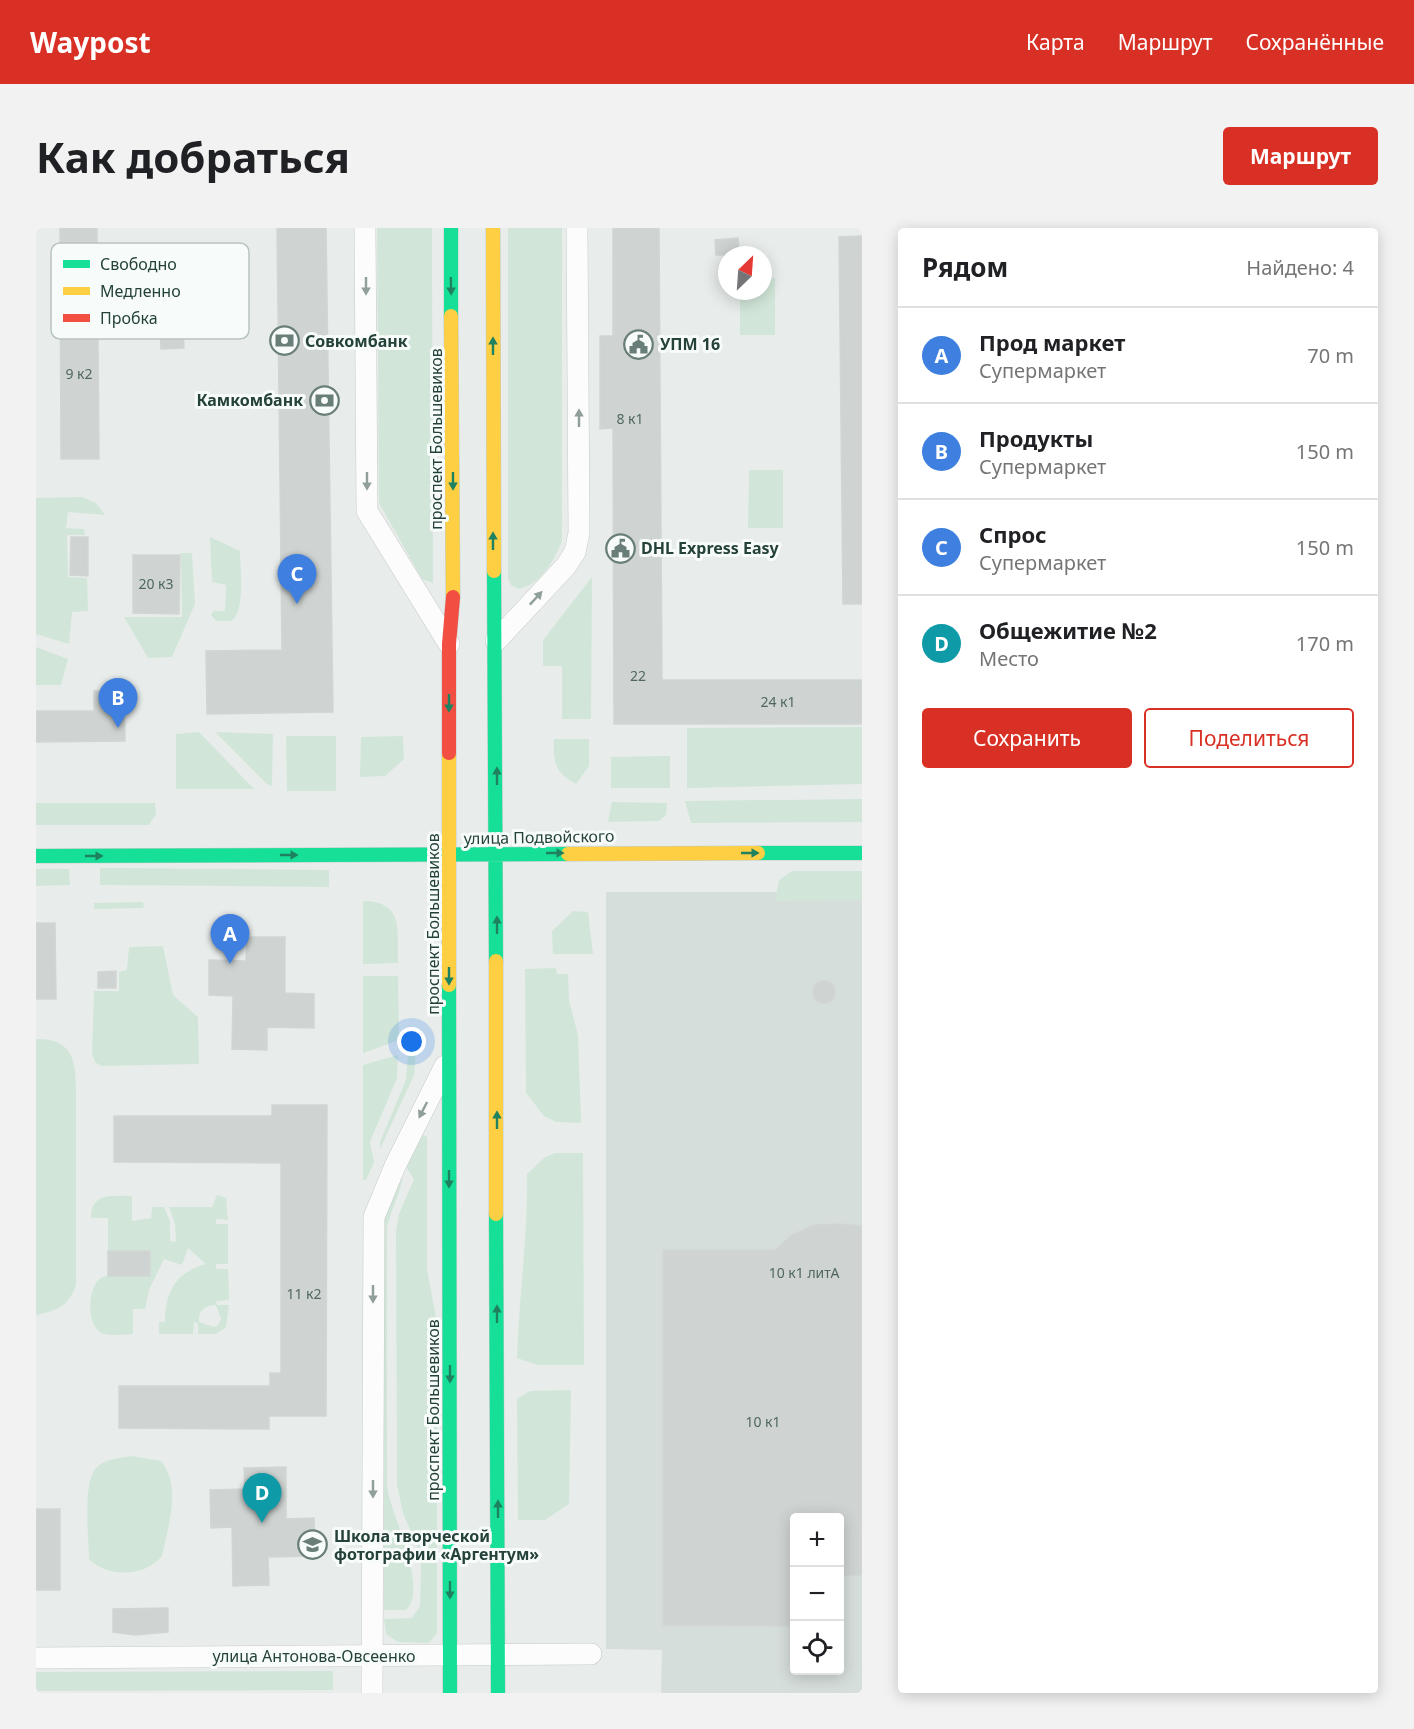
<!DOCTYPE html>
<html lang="ru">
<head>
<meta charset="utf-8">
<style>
  :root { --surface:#fff; --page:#f2f2f2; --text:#202124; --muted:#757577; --line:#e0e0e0; --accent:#d93025 }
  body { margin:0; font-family:"Noto Sans",sans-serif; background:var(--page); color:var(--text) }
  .controls { position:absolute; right:18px; bottom:18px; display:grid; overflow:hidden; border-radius:6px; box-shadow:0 3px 15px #0003 }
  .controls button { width:54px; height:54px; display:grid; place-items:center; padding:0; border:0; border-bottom:2px solid var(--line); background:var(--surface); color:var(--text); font:30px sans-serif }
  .compass { position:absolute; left:682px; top:18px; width:54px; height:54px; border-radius:50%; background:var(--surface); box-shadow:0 3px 15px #0003; rotate:25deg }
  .you { position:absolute; left:376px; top:814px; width:21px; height:21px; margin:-15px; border:4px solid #fff; border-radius:50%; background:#1a73e8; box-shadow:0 0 0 9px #1a73e833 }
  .badge { display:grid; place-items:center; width:39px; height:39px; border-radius:50%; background:var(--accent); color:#fff; font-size:20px; font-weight:700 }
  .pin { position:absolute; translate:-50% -50px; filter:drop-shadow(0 2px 3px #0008) }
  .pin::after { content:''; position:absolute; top:32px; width:21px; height:18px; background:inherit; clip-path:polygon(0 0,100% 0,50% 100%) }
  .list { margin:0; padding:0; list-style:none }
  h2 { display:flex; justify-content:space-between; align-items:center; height:78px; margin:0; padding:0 24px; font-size:26px }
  h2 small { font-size:20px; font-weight:400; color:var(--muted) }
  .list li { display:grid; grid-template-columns:39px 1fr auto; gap:18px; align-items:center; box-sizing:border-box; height:96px; padding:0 24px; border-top:2px solid var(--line) }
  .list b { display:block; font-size:22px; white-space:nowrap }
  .list p { margin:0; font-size:20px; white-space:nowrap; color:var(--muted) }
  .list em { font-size:20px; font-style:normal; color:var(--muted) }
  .actions { display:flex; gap:12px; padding:18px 24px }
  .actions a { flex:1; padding:14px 0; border:2px solid var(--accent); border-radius:6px; text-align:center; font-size:21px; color:var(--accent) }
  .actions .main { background:var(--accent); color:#fff }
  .icon { flex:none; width:33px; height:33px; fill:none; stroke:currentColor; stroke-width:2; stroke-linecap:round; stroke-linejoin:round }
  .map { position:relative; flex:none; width:826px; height:1465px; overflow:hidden; border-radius:6px }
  header { display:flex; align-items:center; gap:36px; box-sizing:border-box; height:84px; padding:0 30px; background:var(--accent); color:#fff }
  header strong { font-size:28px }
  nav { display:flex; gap:33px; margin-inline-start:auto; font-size:21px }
  .intro { display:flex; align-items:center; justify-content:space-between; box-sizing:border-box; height:144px; padding:0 36px }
  h1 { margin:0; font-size:42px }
  .button { padding:15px 27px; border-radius:6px; background:var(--accent); color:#fff; font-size:21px; font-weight:700 }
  main { display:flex; gap:36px; padding:0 36px }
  aside { flex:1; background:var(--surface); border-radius:6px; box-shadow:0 3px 15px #0003 }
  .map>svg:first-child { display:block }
  .built { fill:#d6dedb; fill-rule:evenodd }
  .green { fill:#d1e6d8; fill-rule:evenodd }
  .building { fill:#cfd4d2; stroke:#d1d6d4; stroke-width:1.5 }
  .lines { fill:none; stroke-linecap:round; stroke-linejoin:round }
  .street-casing { stroke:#c5cac8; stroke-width:22 }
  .fast-casing { stroke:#c3cbc8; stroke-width:15 }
  .slow-casing { stroke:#c3cbc8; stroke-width:15 }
  .jam-casing { stroke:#c3cbc8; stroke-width:15 }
  .street { stroke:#fcfcfc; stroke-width:21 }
  .fast { stroke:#16e098; stroke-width:14 }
  .slow { stroke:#ffcf43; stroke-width:14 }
  .jam { stroke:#f24e42; stroke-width:14 }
  .oneway { fill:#909f9b }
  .oneway2 { fill:#1e8160 }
  .labels { text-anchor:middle; stroke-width:6; stroke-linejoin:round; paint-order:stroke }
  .number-label { font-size:14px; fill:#506761 }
  .poi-label { font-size:16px; font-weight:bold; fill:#24423a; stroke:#f7fbf9; text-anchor:start }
  .street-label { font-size:16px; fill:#24423a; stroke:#f7fbf9 }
  .key { fill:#f7fbf9; stroke:#b8c4c0; stroke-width:1.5 }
  .key-label { font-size:16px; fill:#24423a }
</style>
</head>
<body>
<header>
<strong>Waypost</strong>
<nav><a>Карта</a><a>Маршрут</a><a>Сохранённые</a></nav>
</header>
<div class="intro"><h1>Как добраться</h1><a class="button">Маршрут</a></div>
<main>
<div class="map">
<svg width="826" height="1465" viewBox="0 0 826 1465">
  <rect width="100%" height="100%" fill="#e8edeb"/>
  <!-- built -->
  <path class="built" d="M570 664H826V1465H625L626 1422 570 1421ZM758 1290H804V1442H758Z"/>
  <!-- green -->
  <path class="green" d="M341 0H396L397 355 386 351 343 275Z
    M472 0H526V313C518 333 505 356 483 361L475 357 472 350Z
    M727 50H739V107H704V63H727Z
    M713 242H747V300H712Z
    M46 269 60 275 69 287 32 284 30 300 48 301 49 307H31L32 349 51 350 52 383 36 384 33 416 0 406V270Z
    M174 309 204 323C204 342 210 378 196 393H180L175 387 178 383H189L190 357 176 354Z
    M145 325H156L159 376 136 429 112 430 88 389H146Z
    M556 349 555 491H526V438H507V412Z
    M0 419 32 431 25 457H0Z
    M826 499V556L651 560V500Z
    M163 504 218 561H140V506Z
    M179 504 237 506 236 558 231 556Z
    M250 508H300V563H251Z
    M367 508 368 531 349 548 324 549 325 509Z
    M518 511H553V538L540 556C519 545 517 534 518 511Z
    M634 528V560H575V529Z
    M826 571V594L655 595 649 573Z
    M576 574 631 575 630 587 623 593 572 594Z
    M0 575H119L120 586 113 597H0Z
    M64 640 293 642V659L64 657Z
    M0 641H33L34 657 0 658Z
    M756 643H826V672L739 673 743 652Z
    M327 673C369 673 361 704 362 735L327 736Z
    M107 674 108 680 58 681V675Z
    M537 683 552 684 557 726H517L516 703Z
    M127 718 137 767 162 789 163 836 65 838 59 834 56 826 58 763H83V744L91 742 93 719Z
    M520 740 521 746H532L533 772 542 807 545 895 520 894 508 888 490 865 489 741Z
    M327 748H362L363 812 327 825Z
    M0 811C36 810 40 832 40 862V1057C32 1079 22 1082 0 1087Z
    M380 824 378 847 344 921V914L370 852 372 825Z
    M362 827 361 850 334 914 338 934 330 952H327V837Z
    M386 907 391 909V1041L401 1095V1405L393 1415 362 1414 350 1406 348 1391 376 1390 384 1378 385 1338 382 1320 367 1285 361 1257 360 1003 363 986 378 951 370 939Z
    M519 925H547L548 1137H502L481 1130C483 1068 492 1008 491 946L508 930Z
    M366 948C368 958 353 986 351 1000V1259C355 1286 393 1361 370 1382H348L347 1000 350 984Z
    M181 967 190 970 192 992 180 991V996H192V1036H180V1041H192L193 1072 180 1073 181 1077H193L190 1099 180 1106H162V1095L158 1094 157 1106H123V1094H129C129 1064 140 1044 170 1036L152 1020 146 1037 128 1031 113 1062 109 1081H97V1106C87 1106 72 1109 64 1104 50 1095 51 1056 67 1049 79 1044 100 1048 114 1048V1023H72V990H55C55 964 76 968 96 968V993L115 990 116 979H128L134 993V1013L140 1014 139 996 133 979H176ZM180 1077 185 1091 182 1097 178 1099 163 1094C162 1083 169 1077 180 1077Z
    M535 1162 533 1276 509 1292H482L481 1171 494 1163Z
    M95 1228 125 1233C146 1258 132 1299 126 1328 109 1349 72 1350 53 1331 53 1310 46 1256 60 1240 68 1231 84 1230 95 1228Z
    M297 1443V1462L0 1463V1444Z"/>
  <!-- building -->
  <path class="building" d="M24 0H61L63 231H25Z
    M241 0H290L297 484 171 486 170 423 246 422Z
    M577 0H623L626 452H826V496H578L577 200 564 201V108H577Z
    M826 8V376H807L803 9Z
    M702 10 703 27H680L679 12Z
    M124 97H147L148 120 125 121Z
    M35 309H52V348L34 347Z
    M97 327H144L143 386 97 385Z
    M58 463H88L89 513 0 514V483H58Z
    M0 695H19L20 771H0Z
    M211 709H249V765L278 766V800L231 799V822L196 821 197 768 173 767V732L210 733Z
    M80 743V760H62V744Z
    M777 764a11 11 0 1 1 22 0a11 11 0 1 1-22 0Z
    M236 877H291L290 1188H233V1201L83 1200V1158H234V1145H245V935L78 934V888H236Z
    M804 996 826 998V1347H804V1290H759V1398L627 1397V1022H739L756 1007 778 997Z
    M72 1023H114V1048H72Z
    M250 1239V1291L278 1290 279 1328 232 1329 233 1357 197 1358 196 1299 175 1300 174 1262 209 1261 208 1240Z
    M0 1281H24V1362H0Z
    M132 1380V1404L99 1407 77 1404V1381Z"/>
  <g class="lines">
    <defs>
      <path id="street" d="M329 0 331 283 413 416
        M460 413 530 338 539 324 543 305 541 0
        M0 1430 555 1426
        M336 1465 338 989 359 938 409 838"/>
      <path id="fast" d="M415 0V88
        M458 343 460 733
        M722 625H826
        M0 628 532 626
        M413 757 414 1465
        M460 986 462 1465"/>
      <path id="slow" d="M457 0 458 343
        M415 88 417 369
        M413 525V757
        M532 626 722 625
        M460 733V986"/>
      <path id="jam" d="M413 525V416L417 369"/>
    </defs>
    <!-- street casing -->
    <use href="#street" class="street-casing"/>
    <!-- fast casing -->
    <use href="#fast" class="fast-casing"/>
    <!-- slow casing -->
    <use href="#slow" class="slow-casing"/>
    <!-- jam casing -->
    <use href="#jam" class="jam-casing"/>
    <!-- street -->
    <use href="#street" class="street"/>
    <!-- fast -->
    <use href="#fast" class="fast"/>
    <!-- slow -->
    <use href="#slow" class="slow"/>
    <!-- jam -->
    <use href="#jam" class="jam"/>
  </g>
  <!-- one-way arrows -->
  <defs><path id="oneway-solid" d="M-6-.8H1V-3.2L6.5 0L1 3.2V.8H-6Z" transform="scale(1.5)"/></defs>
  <g class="oneway">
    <use href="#oneway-solid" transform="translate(330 58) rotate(90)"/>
    <use href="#oneway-solid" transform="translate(543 190) rotate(-90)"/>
    <use href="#oneway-solid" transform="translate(331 253) rotate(90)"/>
    <use href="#oneway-solid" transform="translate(500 370) rotate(-47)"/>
    <use href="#oneway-solid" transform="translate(387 882) rotate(117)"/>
    <use href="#oneway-solid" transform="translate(337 1066) rotate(90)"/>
    <use href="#oneway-solid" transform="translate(337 1261) rotate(90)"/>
  </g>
  <g class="oneway2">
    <use href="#oneway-solid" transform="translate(415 58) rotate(89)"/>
    <use href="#oneway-solid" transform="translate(457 118) rotate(-90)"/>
    <use href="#oneway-solid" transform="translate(417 253) rotate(90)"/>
    <use href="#oneway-solid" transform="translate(457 313) rotate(-90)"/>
    <use href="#oneway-solid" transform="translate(413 475) rotate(90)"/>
    <use href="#oneway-solid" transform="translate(461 548) rotate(-90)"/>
    <use href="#oneway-solid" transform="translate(519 625)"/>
    <use href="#oneway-solid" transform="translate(714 625)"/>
    <use href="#oneway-solid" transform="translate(253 627)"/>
    <use href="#oneway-solid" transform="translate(58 628)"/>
    <use href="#oneway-solid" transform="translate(461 697) rotate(-90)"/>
    <use href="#oneway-solid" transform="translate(413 748) rotate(90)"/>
    <use href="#oneway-solid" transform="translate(461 892) rotate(-90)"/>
    <use href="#oneway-solid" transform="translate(413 951) rotate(90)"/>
    <use href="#oneway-solid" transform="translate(461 1086) rotate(-90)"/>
    <use href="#oneway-solid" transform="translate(414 1146) rotate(90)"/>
    <use href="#oneway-solid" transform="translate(462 1281) rotate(-90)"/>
    <use href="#oneway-solid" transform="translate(414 1362) rotate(90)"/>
  </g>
  <!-- icons -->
  <defs>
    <symbol id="bank-ring" viewBox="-11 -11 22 22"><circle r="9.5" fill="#f7fbf9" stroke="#697e78" stroke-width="1.5"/><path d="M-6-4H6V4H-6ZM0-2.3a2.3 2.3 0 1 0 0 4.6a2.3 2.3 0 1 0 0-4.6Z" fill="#697e78"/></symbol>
    <symbol id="civic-ring" viewBox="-11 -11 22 22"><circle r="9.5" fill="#f7fbf9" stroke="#697e78" stroke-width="1.5"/><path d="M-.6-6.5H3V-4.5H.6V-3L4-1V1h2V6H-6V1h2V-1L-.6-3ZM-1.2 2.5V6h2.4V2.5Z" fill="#697e78"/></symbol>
    <symbol id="school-ring" viewBox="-11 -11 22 22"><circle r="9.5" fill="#f7fbf9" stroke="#697e78" stroke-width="1.5"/><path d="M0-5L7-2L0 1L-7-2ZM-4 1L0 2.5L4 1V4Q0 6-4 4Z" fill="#697e78"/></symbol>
  </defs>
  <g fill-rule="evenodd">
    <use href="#bank-ring" x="232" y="96" width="33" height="33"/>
    <use href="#civic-ring" x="586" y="100" width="33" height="33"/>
    <use href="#bank-ring" x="272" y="156" width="33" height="33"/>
    <use href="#civic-ring" x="568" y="304" width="33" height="33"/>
    <use href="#school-ring" x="260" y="1300" width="33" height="33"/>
  </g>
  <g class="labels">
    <!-- number labels -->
    <g class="number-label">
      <text x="43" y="151">9 к2</text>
      <text x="594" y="196">8 к1</text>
      <text x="120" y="361">20 к3</text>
      <text x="602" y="453">22</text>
      <text x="742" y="479">24 к1</text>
      <text x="768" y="1050">10 к1 литА</text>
      <text x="268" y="1071">11 к2</text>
      <text x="727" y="1199">10 к1</text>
    </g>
    <!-- poi labels -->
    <g class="poi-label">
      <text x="269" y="119">Совкомбанк</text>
      <text x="624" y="122">УПМ 16</text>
      <text x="267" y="178" text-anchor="end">Камкомбанк</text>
      <text x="605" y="326">DHL Express Easy</text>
      <text x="298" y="1314">Школа творческой<tspan x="298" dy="18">фотографии «Аргентум»</tspan></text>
    </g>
    <!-- street labels -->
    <g class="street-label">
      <text transform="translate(400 211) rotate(-90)" y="6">проспект Большевиков</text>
      <text transform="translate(503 609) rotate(-1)" y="6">улица Подвойского</text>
      <text transform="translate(397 696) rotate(-90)" y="6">проспект Большевиков</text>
      <text transform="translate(397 1182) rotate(-90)" y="6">проспект Большевиков</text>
      <text x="278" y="1434">улица Антонова-Овсеенко</text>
    </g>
  </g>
  <!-- legend -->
  <rect x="15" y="15" width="198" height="96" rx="9" class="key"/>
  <rect x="27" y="32" width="27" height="8" fill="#16e098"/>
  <rect x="27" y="59" width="27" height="8" fill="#ffcf43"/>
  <rect x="27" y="86" width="27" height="8" fill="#f24e42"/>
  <g class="key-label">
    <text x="64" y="42">Свободно</text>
    <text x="64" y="69">Медленно</text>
    <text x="64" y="96">Пробка</text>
  </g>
</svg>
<div class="controls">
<button>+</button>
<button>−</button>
<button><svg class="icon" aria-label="locate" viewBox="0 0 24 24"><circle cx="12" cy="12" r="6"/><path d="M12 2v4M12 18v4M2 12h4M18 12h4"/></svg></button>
</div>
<svg class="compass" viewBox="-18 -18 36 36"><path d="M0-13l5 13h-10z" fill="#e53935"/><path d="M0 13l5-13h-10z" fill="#757577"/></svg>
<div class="you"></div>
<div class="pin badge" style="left:194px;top:736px;background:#3f7fe0">A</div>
<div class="pin badge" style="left:82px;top:500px;background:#3f7fe0">B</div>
<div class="pin badge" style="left:261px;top:376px;background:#3f7fe0">C</div>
<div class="pin badge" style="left:226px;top:1295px;background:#0f9aa8">D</div>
</div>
<aside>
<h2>Рядом<small>Найдено: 4</small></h2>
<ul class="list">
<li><span class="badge" style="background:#3f7fe0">A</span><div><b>Прод маркет</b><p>Супермаркет</p></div><em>70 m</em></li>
<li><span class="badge" style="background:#3f7fe0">B</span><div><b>Продукты</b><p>Супермаркет</p></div><em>150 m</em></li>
<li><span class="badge" style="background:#3f7fe0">C</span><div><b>Спрос</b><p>Супермаркет</p></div><em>150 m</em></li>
<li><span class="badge" style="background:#0f9aa8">D</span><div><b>Общежитие №2</b><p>Место</p></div><em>170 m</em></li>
</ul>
<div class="actions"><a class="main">Сохранить</a><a>Поделиться</a></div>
</aside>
</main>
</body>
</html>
